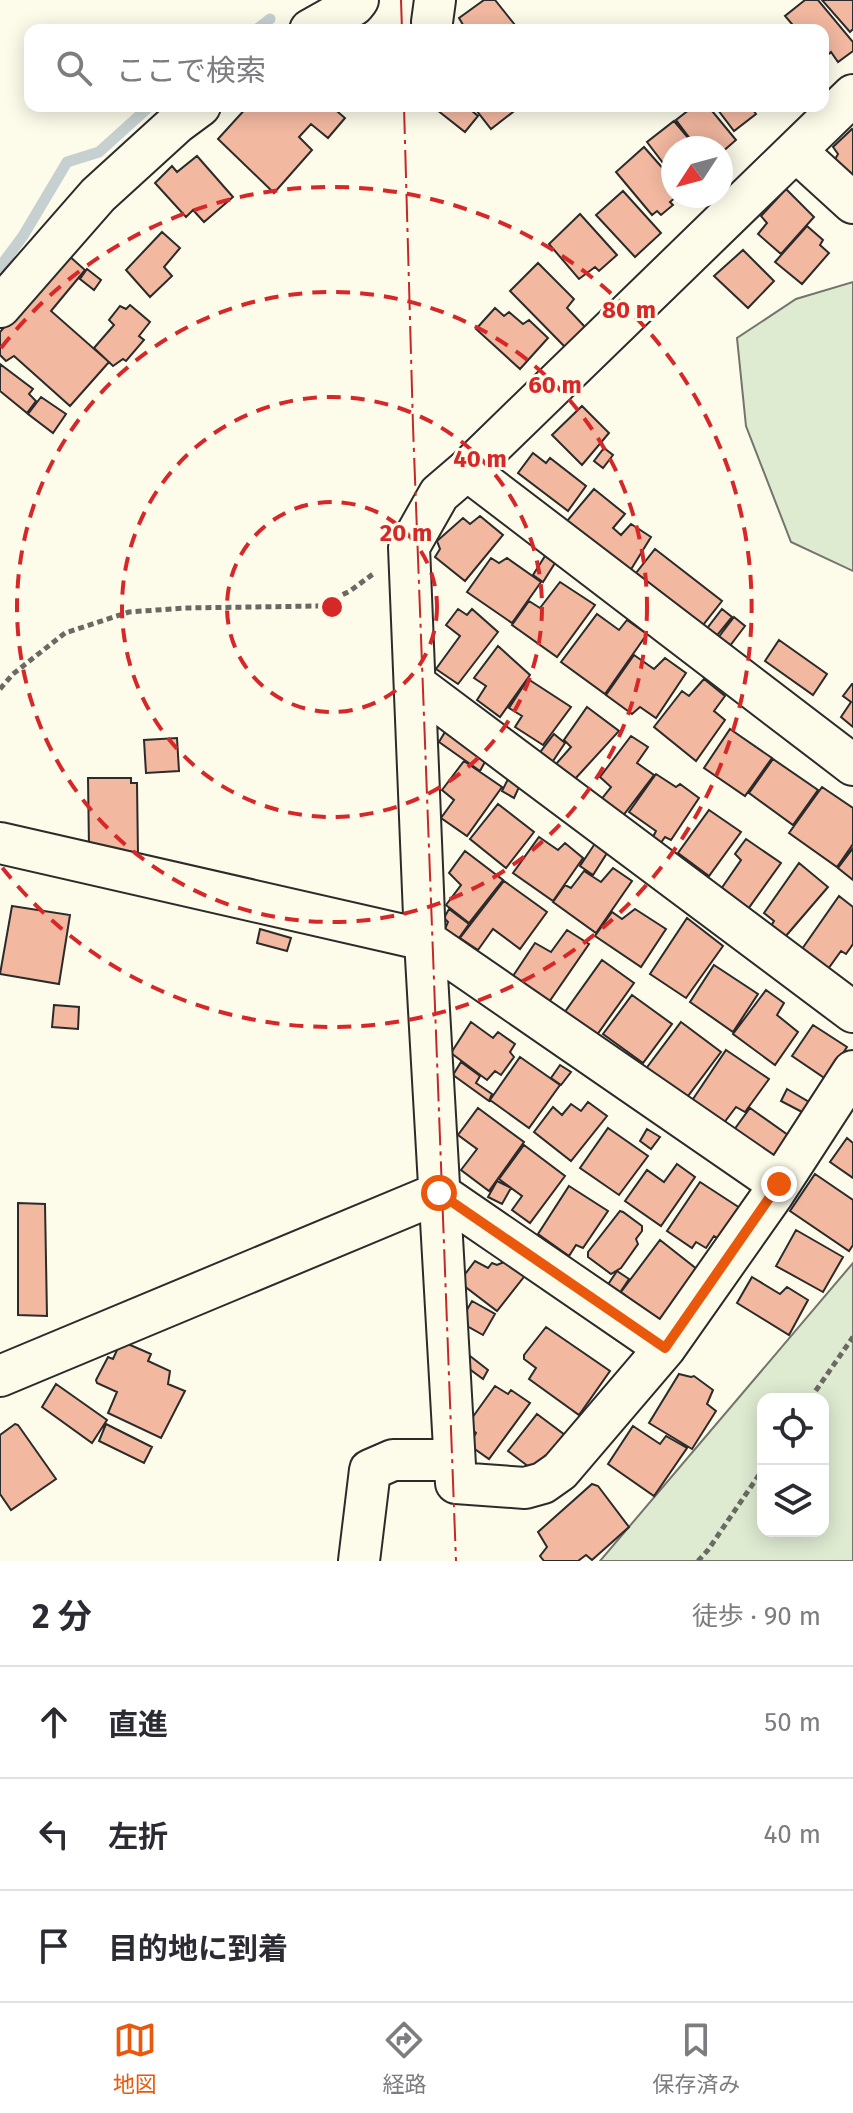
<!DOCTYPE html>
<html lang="ja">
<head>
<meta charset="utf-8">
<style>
  :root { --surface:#fff; --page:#f7f7f7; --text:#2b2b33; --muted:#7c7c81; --line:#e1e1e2; --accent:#ea580c }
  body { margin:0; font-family:"Fira Sans","Noto Sans JP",sans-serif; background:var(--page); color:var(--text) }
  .controls { position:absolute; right:24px; bottom:24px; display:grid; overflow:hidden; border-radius:16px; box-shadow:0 4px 20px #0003 }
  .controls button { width:72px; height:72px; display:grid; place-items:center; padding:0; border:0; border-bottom:2px solid var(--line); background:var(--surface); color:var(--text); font:40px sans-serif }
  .compass { position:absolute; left:661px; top:136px; width:72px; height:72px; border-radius:50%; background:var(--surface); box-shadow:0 4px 20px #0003; rotate:234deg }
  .stop { position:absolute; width:24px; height:24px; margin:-18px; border:6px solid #ea580c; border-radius:50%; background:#fff }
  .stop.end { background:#ea580c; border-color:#fff; box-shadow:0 2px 8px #0008 }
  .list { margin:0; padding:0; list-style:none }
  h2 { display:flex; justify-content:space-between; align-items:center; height:104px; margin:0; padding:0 32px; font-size:34px }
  h2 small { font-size:26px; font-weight:400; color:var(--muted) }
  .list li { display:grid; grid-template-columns:52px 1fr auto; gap:24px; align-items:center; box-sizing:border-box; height:112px; padding:0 32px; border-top:2px solid var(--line) }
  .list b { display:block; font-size:30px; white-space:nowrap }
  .list em { font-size:26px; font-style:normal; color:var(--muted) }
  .icon { flex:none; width:44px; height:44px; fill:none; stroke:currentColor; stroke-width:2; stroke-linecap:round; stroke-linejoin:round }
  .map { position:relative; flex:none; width:853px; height:1561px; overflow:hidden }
  .search { position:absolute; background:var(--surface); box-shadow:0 4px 20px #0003; left:24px; right:24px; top:24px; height:88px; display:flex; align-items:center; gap:20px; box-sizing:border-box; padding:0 28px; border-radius:16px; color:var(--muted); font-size:30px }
  .sheet { height:440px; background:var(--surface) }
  nav { display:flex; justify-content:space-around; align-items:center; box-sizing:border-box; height:112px; border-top:2px solid var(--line); background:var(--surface); font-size:22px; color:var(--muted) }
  nav a { display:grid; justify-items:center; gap:4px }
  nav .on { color:var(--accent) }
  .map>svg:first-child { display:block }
  .green { fill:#deebd1; stroke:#74746e; stroke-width:2; fill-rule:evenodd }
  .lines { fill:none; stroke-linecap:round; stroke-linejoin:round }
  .stream { stroke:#c7d0d0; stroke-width:11 }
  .building { fill:#f2b8a0; stroke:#2b2b2b; stroke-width:2 }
  .minor-casing { stroke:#2b2b2b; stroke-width:44 }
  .path { stroke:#6a6964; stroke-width:5; stroke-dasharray:6 4; stroke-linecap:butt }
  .minor { stroke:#fdfbea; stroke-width:40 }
  .power { stroke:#c62828; stroke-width:2; stroke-dasharray:28 6 4 6; stroke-linecap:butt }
  .route { stroke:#ea580c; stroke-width:10 }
  .ring { fill:none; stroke:#d62828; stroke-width:4; stroke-dasharray:14 10 }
  .centre { fill:#d62828; stroke:#fdfbea; stroke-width:4 }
  .ring-label { font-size:24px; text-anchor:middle; font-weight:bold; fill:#d62828; stroke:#fdfbea; stroke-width:6; stroke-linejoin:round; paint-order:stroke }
</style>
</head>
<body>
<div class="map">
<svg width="853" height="1561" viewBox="0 0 853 1561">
  <rect width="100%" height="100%" fill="#fdfbea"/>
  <!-- green -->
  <path class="green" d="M853 282V571L791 542 746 426 737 338 796 299Z
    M853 1263V1561H600ZM763 1399H823V1531H763Z"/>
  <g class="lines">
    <!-- stream -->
    <path class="stream" d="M256 30 270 19
      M0 267 23 236 67 162 99 152 150 106"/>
  </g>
  <!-- building -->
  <path class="building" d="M484 0H495L519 30H466L459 18Z
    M805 0H818L853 42V51L838 62 831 52 823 59V30H797L785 16Z
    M822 0H853V29L850 32Z
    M248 106H331L345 118 328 138 311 124 299 137 312 150 274 193 218 139Z
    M432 106H466L478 116 465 132Z
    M473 106H509L513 112 491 129Z
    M694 106H708L736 140 721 153V148H697L676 120Z
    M715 106H750L756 114 734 131Z
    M674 121 695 146 673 148V176L647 142Z
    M852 129 853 130V179L834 161 838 154 833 147Z
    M644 147 673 180V196H677L670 202 673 205 661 215 657 211 652 215 616 172Z
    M197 156 233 197 204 222 193 210 186 217 155 183 172 166 177 172Z
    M786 189 814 217 781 254 758 234 767 223 761 216Z
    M623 191 661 233 635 257 596 215Z
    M580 214 617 255 599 271 595 267 579 279 549 244Z
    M807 226 823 240 820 245 829 253 802 284 775 262Z
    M162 232 180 248 164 267 172 276 150 297 126 270Z
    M743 250 774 281 748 308 714 276Z
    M68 255 85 270 51 311 109 362 70 406 14 356 6 361 0 355V332Z
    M538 263 574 299 567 308 586 328 566 348 510 291Z
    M87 269 101 280 94 290 80 279Z
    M130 305 150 322 139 336 144 340 126 361 123 359 113 366 94 348 114 325 109 320 120 306 126 309Z
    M495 308 504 316 509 312 523 324 529 320 548 338 520 369 476 329Z
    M0 364 33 389 29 394 36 401 27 413 0 391Z
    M41 397 66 414 53 433 28 414Z
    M582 406 609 433 582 465 552 435Z
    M604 448 613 455 603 468 594 461Z
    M533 453 546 463 550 458 586 486 568 511 518 473Z
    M594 489 625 514 613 528 621 535 631 524 651 537 630 571 567 521Z
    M480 516 503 535 465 581 435 557 440 549 437 541 463 518 470 524Z
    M655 549 722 601 703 625 636 573Z
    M545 556 555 563 543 582 533 575Z
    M491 558 499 563 507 558 541 582 512 623 467 592Z
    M560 582 595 605 557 657 512 625 529 601 540 608Z
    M458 609 467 615 472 609 498 632 458 684 436 669 460 636 446 625Z
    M722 609 732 617 715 638 705 631Z
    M597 614 619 630 627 620 647 634 605 694 561 662Z
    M734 617 745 626 729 647 718 638Z
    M779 640 827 674 813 695 765 661Z
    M498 646 530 675 500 717 477 700 486 686 474 678Z
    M634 655 654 669 665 658 686 673 656 718 640 707 632 714 606 695Z
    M528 679 571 707 543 745 515 727 522 716 509 708Z
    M704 679 725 696 714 711 725 720 696 761 654 727 682 691 689 696Z
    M852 684H853V727L841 717 851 702 843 696Z
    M587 707 619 731 574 780 556 764 571 747 564 740Z
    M730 729 772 758 745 796 704 768Z
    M445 732 486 760 480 771 439 742Z
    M554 734 565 743 551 764 538 755Z
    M631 736 648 747 637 763 654 775 622 817 600 801 611 787 600 777Z
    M177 738 179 771 146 773 144 740Z
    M773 759 818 790 793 825 749 793Z
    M464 761 502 787 467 836 441 818 454 800 442 790Z
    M656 774 676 787 680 784 699 798 671 840 665 837 660 844 652 839 656 831 629 812Z
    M88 778H131V783H137L138 856 89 848Z
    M508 779 520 785 514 798 502 791Z
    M822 787 853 808V844L837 867 789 833Z
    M498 804 534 832 506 868 470 839Z
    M709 810 741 832 709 876 678 853Z
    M539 837 558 850 565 843 583 858 553 901 513 873Z
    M746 839 781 863 748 909 721 889 741 860 735 854Z
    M596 842 609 850 593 875 580 866Z
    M853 848V880L838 868Z
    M465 851 503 880 469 923 446 905 461 885 449 873Z
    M799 863 828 887 785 937 771 926 774 921 764 913Z
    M613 868 632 881 596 933 553 902 565 885 571 888 584 871 601 882Z
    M504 881 547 912 520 949 493 929 478 950 460 938Z
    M839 896 853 907V944L846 954 841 951 828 969 802 949Z
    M12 906 70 915 59 984 0 974Z
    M449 909 469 924 459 938 445 929 448 922 444 918Z
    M635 909 666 929 641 967 595 936 612 912 622 919Z
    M687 918 723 946 686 998 650 974Z
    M260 929 291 938 287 951 257 943Z
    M567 930 589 944 549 1002 513 976 535 943 551 952Z
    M602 960 634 983 594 1039 562 1016Z
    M714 965 758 994 733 1032 690 1002Z
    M766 990 784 1003 777 1015 798 1032 775 1065 733 1034Z
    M632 995 672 1024 643 1063 603 1034Z
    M54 1005 79 1007 78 1029 52 1027Z
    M471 1022 493 1038 498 1032 515 1044 510 1052 514 1057 501 1075 495 1071 487 1080 451 1053Z
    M681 1022 721 1052 685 1100 645 1070Z
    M813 1025 847 1047 826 1079 792 1056Z
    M726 1050 769 1079 745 1112 736 1107 720 1128 689 1105Z
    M520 1057 560 1085 529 1128 490 1100Z
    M461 1062 480 1076 476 1083 492 1094 489 1101 453 1075Z
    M560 1065 571 1072 561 1085 551 1078Z
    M787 1089 809 1102 804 1113 781 1101Z
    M588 1102 607 1116 571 1161 534 1132 553 1107 562 1115 571 1104 581 1111Z
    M478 1108 524 1142 489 1191 461 1170 477 1149 458 1135Z
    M750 1108 788 1135 769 1162 731 1134Z
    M608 1128 648 1156 619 1195 580 1168Z
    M647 1129 660 1137 651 1149 640 1141Z
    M847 1138 853 1143V1178L830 1162Z
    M524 1145 565 1176 530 1223 512 1210 522 1196 499 1179Z
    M677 1164 695 1177 661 1226 625 1201 647 1170 664 1182Z
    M815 1174 853 1200V1245L849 1251 790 1211Z
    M497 1181 511 1188 502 1204 488 1197Z
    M700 1182 740 1208 719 1239 714 1236 706 1248 696 1242 692 1248 667 1231Z
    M569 1186 608 1211 583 1248 576 1245 569 1256 538 1234Z
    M18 1203 45 1204 47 1316 18 1315Z
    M620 1211 623 1212 642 1226V1231L636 1239 638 1244 621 1268 611 1274 588 1257V1252Z
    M796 1230 843 1257 823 1292 776 1266Z
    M660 1240 698 1270 659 1322 621 1292Z
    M509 1260 527 1273 497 1311 459 1282 475 1261 488 1268 492 1263 497 1265Z
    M617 1271 629 1279 619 1294 607 1286Z
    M752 1277 780 1294 787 1287 808 1300 789 1335 737 1303Z
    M472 1301 495 1314 483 1335 460 1322Z
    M546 1327 610 1371 579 1415 529 1379 536 1368 524 1359V1355Z
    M121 1341 151 1354 148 1361 170 1371 168 1384 185 1391 161 1438 108 1413 117 1392 97 1383 96 1380 108 1357 113 1359Z
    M470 1356 488 1370 483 1379 464 1365Z
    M679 1374 691 1377 694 1376 713 1390 707 1404 716 1411 692 1449 649 1423Z
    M56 1384 107 1420 92 1443 42 1407Z
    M495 1386 508 1394 511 1390 530 1403 489 1459 469 1445 476 1433 467 1425Z
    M537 1414 569 1438 551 1461 545 1456 533 1470 508 1451Z
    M15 1424 18 1425 56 1479 11 1510 0 1494V1435Z
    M106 1424 152 1447 144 1463 99 1441Z
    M633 1426 660 1444 666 1436 687 1448 654 1496 608 1464Z
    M592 1484 598 1486 629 1527 592 1560 586 1555 578 1561H544L540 1556 547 1547 538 1532Z"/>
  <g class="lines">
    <defs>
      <path id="minor" d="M432 22 435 0
        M310 30 354 5 358 0
        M853 95 467 470 439 494 409 547 425 940 456 1483 525 1488 543 1483 560 1471 665 1348 774 1193 853 1071
        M797 152 853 203
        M0 307 98 195 177 123 200 106
        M467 470 853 765
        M415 684 853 1012
        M0 843 425 940 779 1184
        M0 1376 439 1193 665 1348
        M359 1561 370 1470 393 1460H454"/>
    </defs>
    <!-- minor casing -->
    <use href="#minor" class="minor-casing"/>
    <!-- path -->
    <path class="path" d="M0 689 13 674 65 633 129 612 185 608 319 606 350 591 373 574
      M810 1399 853 1337
      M698 1561 708 1550 763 1469"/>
    <!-- minor -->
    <use href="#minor" class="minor"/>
    <!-- power -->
    <path class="power" d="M401 0 402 30
      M404 106 413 426 456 1561"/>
  </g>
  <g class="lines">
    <!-- route -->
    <path class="route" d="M439 1193 665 1348 779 1184"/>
  </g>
  <!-- distance rings -->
  <g class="ring">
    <circle cx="332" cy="607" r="105"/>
    <circle cx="332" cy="607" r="210"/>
    <circle cx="332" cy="607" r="315"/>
    <path d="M1 348A420 420 0 1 1 1 866"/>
  </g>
  <circle cx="332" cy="607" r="12" class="centre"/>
  <g class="ring-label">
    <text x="629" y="318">80 m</text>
    <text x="555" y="393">60 m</text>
    <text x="480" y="467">40 m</text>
    <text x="406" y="541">20 m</text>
  </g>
</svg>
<div class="controls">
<button><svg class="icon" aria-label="locate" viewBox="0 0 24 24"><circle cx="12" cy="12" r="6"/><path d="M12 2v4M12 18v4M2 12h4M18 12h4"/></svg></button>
<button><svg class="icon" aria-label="layers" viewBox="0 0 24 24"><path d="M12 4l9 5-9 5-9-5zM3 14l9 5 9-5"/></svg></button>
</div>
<svg class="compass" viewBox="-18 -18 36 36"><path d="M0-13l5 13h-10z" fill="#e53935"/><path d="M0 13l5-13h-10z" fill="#7c7c81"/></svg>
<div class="stop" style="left:439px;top:1193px"></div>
<div class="stop end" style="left:779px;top:1184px"></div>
<div class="search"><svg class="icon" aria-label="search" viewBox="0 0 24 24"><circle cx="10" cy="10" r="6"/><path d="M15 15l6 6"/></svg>ここで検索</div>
</div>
<section class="sheet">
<h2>2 分<small>徒歩 · 90 m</small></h2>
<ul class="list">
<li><svg class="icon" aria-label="ahead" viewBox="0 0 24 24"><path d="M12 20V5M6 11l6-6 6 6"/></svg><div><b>直進</b></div><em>50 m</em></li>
<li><svg class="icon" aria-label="left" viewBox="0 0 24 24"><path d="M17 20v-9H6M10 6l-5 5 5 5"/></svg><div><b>左折</b></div><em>40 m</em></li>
<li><svg class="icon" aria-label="arrive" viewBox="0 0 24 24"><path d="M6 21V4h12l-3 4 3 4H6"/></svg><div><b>目的地に到着</b></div></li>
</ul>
</section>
<nav>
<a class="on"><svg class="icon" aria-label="map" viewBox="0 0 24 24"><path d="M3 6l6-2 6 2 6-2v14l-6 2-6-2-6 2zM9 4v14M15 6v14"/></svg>地図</a>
<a><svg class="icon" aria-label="directions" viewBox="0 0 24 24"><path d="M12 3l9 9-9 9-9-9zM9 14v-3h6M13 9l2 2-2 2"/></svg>経路</a>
<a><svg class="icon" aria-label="saved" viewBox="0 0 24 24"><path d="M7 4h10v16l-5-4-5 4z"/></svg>保存済み</a>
</nav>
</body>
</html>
